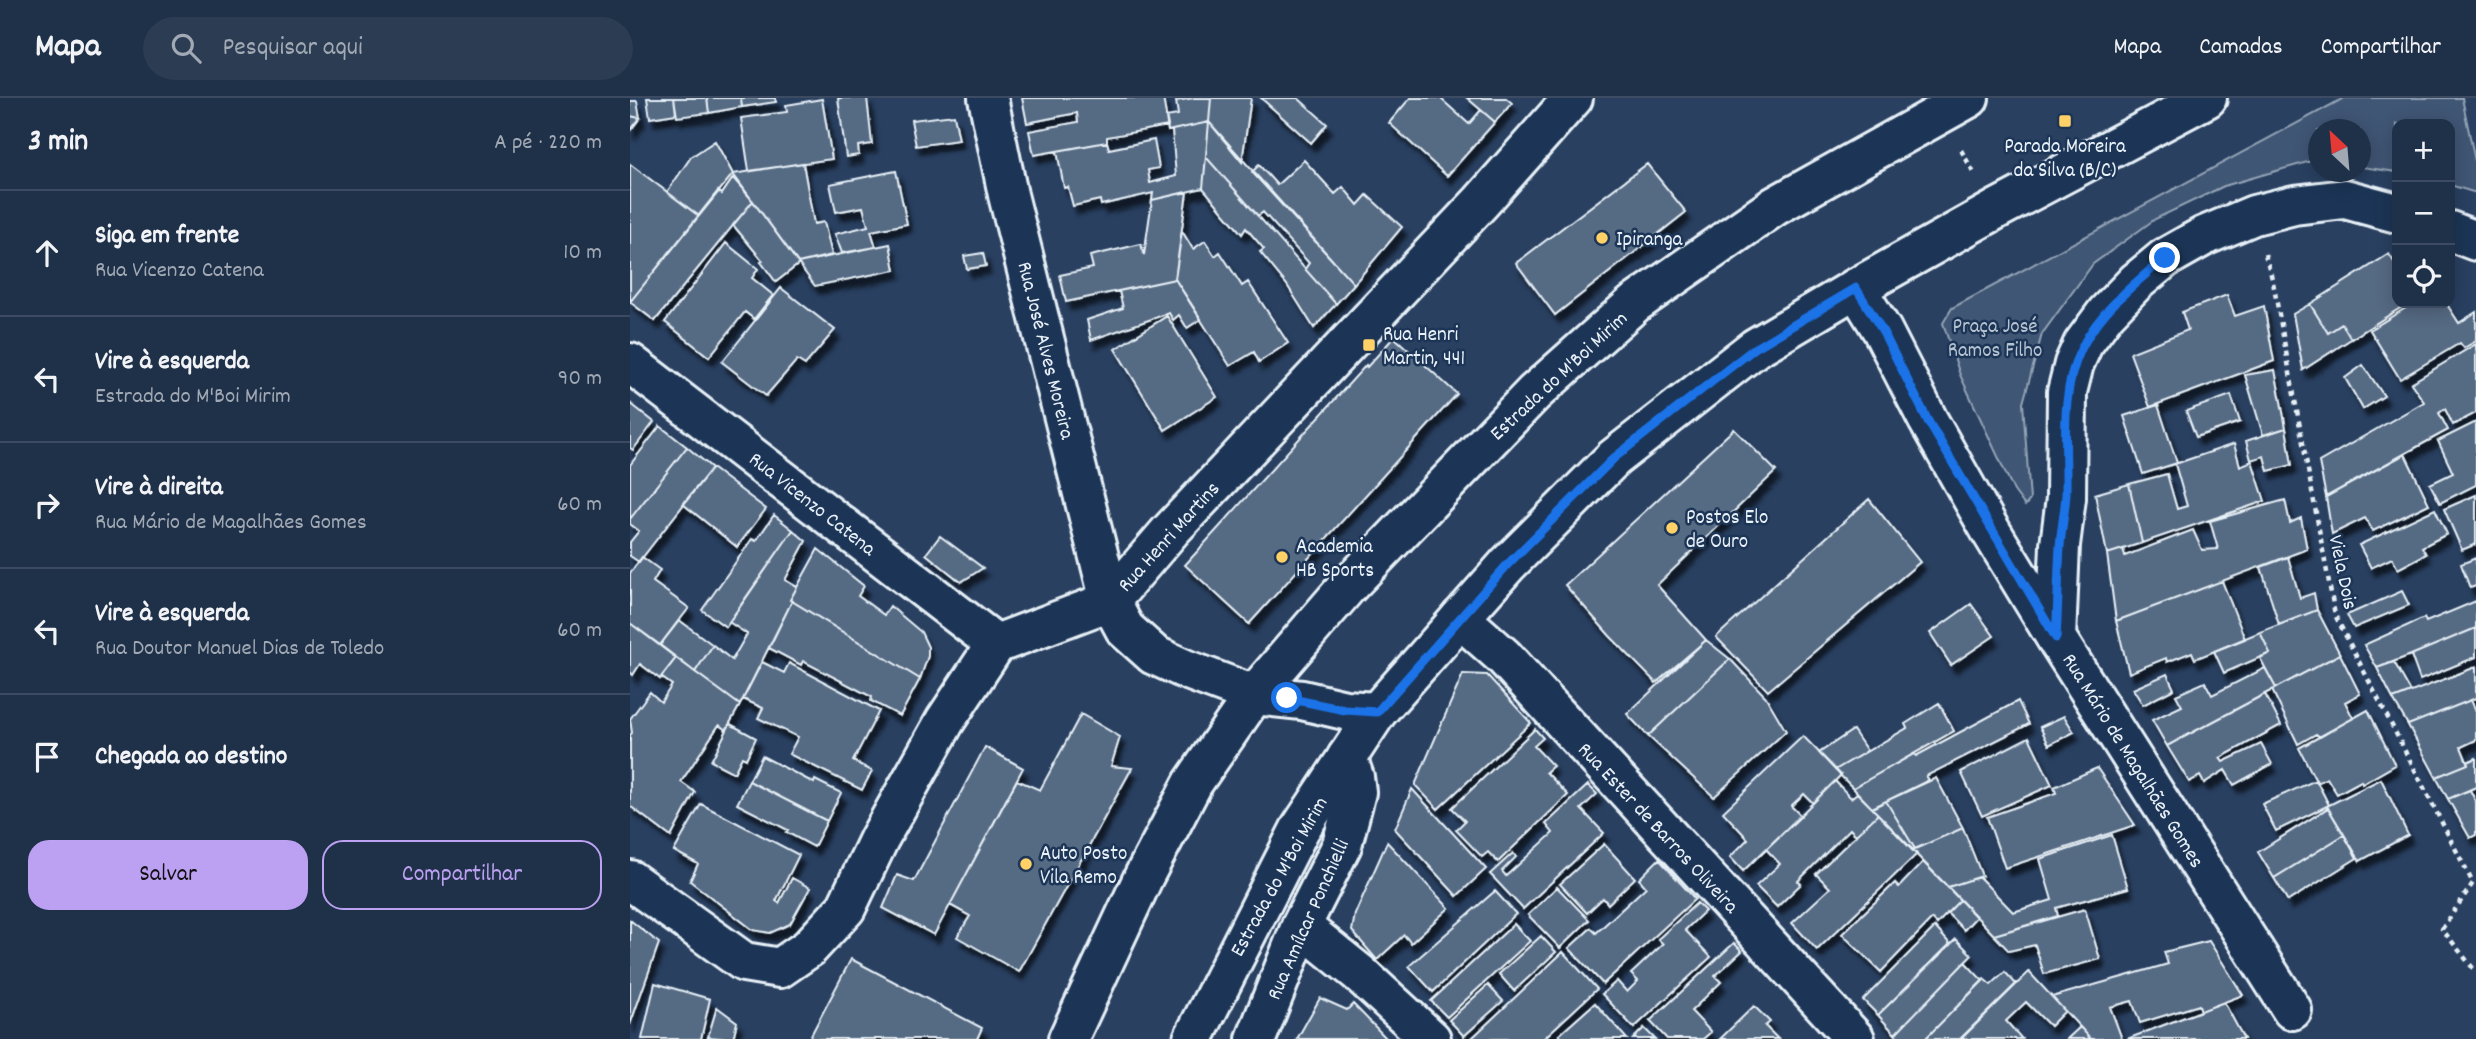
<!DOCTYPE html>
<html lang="pt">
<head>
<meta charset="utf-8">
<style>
  :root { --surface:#1f3049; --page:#2c3c53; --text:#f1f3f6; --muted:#a1a9b4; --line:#3c4b61; --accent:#bca0f2 }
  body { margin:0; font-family:Dekko,sans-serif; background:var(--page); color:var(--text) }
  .controls { position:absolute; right:21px; top:21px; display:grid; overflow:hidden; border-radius:14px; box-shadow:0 4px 18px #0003 }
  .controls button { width:63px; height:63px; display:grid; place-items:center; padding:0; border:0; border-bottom:2px solid var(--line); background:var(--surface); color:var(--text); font:35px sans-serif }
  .compass { position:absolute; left:1678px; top:21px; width:63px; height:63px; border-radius:50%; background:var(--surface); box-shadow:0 4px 18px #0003; rotate:334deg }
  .stop { position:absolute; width:21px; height:21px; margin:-16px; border:5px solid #1a73e8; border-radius:50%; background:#fff }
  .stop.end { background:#1a73e8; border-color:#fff; box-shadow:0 2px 7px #0008 }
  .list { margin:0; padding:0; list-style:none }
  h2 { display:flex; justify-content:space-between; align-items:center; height:91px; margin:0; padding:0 28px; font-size:30px }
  h2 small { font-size:23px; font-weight:400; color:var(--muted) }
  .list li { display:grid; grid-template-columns:46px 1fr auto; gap:21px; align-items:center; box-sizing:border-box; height:126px; padding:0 28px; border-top:2px solid var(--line) }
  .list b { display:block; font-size:26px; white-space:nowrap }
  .list p { margin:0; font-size:23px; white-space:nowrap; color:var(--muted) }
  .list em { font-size:23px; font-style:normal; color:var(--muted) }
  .actions { display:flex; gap:14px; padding:21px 28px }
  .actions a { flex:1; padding:16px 0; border:2px solid var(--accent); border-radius:21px; text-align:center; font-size:24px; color:var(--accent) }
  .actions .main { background:var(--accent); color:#111 }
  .icon { flex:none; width:38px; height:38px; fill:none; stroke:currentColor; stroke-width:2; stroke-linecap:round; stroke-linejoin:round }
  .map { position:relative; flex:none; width:1846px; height:941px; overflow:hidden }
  header { display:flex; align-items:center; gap:42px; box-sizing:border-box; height:98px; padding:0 35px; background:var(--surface); border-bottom:2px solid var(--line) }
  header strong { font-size:33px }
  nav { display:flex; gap:38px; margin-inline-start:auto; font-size:24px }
  .search { width:490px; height:63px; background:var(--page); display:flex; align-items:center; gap:18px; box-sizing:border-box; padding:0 24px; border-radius:38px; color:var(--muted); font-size:26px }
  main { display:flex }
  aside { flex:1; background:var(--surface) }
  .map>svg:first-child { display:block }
  .green { fill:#415774; stroke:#94a4b6; stroke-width:2 }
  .building { fill:#556a83; stroke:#e8f1f8; stroke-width:2; filter:url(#shadow) }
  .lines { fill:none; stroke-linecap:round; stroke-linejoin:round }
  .minor-casing { stroke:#e8f1f8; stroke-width:44 }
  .primary-casing { stroke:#e8f1f8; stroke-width:44 }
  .path { stroke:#e8f1f8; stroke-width:4.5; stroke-dasharray:5 5; stroke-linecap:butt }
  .minor { stroke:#1d3557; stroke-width:38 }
  .primary { stroke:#1d3557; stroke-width:38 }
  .route { stroke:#1a73e8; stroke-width:9 }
  .poi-dot { fill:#ffd166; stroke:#1d3557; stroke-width:2.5 }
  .labels { text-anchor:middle; stroke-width:5; stroke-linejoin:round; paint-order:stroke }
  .poi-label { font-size:21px; fill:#e8f1f8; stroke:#1d3557; text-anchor:start }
  .park-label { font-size:21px; fill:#b6c3d0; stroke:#1d3557 }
  .street-label { font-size:21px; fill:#e8f1f8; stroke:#1d3557 }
</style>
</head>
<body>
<header>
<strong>Mapa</strong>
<div class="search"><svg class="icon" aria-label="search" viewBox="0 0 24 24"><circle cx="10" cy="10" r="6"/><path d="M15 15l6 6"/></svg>Pesquisar aqui</div>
<nav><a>Mapa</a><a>Camadas</a><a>Compartilhar</a></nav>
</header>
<main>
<aside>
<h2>3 min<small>A pé · 220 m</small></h2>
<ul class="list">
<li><svg class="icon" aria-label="ahead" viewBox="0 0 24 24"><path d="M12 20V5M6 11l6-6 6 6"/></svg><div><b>Siga em frente</b><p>Rua Vicenzo Catena</p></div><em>10 m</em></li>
<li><svg class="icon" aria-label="left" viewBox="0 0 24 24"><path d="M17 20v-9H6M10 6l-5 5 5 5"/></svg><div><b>Vire à esquerda</b><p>Estrada do M'Boi Mirim</p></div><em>90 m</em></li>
<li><svg class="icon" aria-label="right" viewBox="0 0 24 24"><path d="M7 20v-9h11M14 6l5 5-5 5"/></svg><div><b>Vire à direita</b><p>Rua Mário de Magalhães Gomes</p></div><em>60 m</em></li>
<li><svg class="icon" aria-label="left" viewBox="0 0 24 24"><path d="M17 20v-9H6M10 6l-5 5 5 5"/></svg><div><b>Vire à esquerda</b><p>Rua Doutor Manuel Dias de Toledo</p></div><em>60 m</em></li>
<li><svg class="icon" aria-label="arrive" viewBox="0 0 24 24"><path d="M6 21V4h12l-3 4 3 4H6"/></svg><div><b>Chegada ao destino</b></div></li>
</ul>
<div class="actions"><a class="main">Salvar</a><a>Compartilhar</a></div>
</aside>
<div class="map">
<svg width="1846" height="941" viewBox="0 0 1846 941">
  <defs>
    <filter id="shadow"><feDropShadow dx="4.5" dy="8" stdDeviation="2" flood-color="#0009"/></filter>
  </defs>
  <rect width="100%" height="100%" fill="#294061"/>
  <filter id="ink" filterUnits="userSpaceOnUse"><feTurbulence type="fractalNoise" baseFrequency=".0143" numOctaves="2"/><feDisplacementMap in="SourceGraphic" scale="14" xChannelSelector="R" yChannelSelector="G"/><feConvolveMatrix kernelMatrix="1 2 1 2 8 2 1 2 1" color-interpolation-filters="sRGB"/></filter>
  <g filter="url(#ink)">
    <!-- green -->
    <path class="green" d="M1714 0H1832L1846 68V95L1820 87V26H1767V74L1731 69 1730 32H1688V64L1681 63 1594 88 1525 121 1463 166 1412 236 1393 305 1400 402 1395 408 1384 393 1330 277 1313 225 1322 210Z"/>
    <!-- building -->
    <path class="building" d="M17 0H44L46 16 20 20Z
      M44 0H77L79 15 47 19Z
      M77 0H111L112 9 79 15Z
      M111 0H145L146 4 112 9Z
      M208 0H237L242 46 228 48 229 57 216 59Z
      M392 0H533L538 28 477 39V44L404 57 399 33 448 24 447 15 397 25Z
      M564 0H581L579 24 538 33 536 19 548 17 546 3Z
      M581 0H621L612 64 579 24Z
      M631 0H668L697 26 681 45Z
      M780 0H810L839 26 851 12 865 24 817 78 759 25Z
      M837 0H876L882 5 865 24Z
      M192 1 202 61 119 73 111 20 157 14 156 7Z
      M0 3H7L10 20 0 18Z
      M324 17 329 42 286 48 281 22Z
      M0 18 10 20 0 33Z
      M579 24 724 186 706 206 675 171 679 165 633 114 628 118 576 59Z
      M579 24 573 90 522 102 523 95 471 107 470 102 443 108 438 89 434 90 427 53 477 44 479 51 524 42 529 70 518 72 520 85 546 78 542 32Z
      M85 43 103 76 69 118 37 94 61 59Z
      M576 59 706 206 684 230 657 187 630 154 634 151 616 130 612 136 573 90Z
      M674 62 705 96 713 89 728 107 737 97 772 129 724 186 622 74 629 67 647 87Z
      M173 65 184 126 194 124 202 157 168 165 103 76Z
      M0 66 69 118 0 204Z
      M1017 66 1056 114 925 217 886 165Z
      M266 73 277 126 241 133 246 149 212 155 205 136 238 128 233 109 206 114 200 86Z
      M103 80 123 103 25 223 0 204 88 93 92 96Z
      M557 94 545 181 436 204 430 177 463 170 460 158 511 146 514 157 522 102Z
      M123 103 169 166 146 184 131 164 133 163 103 127Z
      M552 133 563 151 575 143 585 158 590 154 612 188 618 184 658 245 629 264 624 254 600 268 545 181Z
      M96 145 128 171 122 180 143 197 124 221 115 214 79 259 35 224Z
      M260 146 265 172 185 188 168 165Z
      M353 155 356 168 337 171 334 158Z
      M1759 156 1767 169V205H1778L1721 241 1712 226 1698 235 1680 206Z
      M545 181 571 221 557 230 549 217 543 222 539 215 461 242 457 222 493 210 489 193Z
      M151 190 205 232 175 267 167 262 136 298 92 264Z
      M1597 197 1605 218 1634 208 1644 263 1520 309 1500 255 1558 232 1552 214Z
      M1784 205H1816L1829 225 1846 214V243L1834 250 1830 245 1770 281 1740 232Z
      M1680 206 1698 235 1712 226 1721 241 1673 272 1663 216Z
      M537 218 587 299 535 332 485 251Z
      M764 239 827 296 619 526 555 467 736 267 737 269Z
      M1846 246V315L1823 327 1815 311 1809 315 1818 332 1696 399 1689 364 1794 304 1781 285Z
      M1733 267 1754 298 1733 311 1715 280Z
      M1645 272 1656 330 1633 337 1615 277Z
      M1601 297 1610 324 1566 339 1556 313Z
      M0 305 24 324 3 352 0 350Z
      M1528 307 1547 365 1513 376 1494 318Z
      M1846 324V387L1810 405 1800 386 1823 375 1808 343Z
      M30 328 57 349 0 421V367Z
      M1656 330 1662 367 1638 373 1634 358 1621 362 1616 343Z
      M1104 331 1146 373 1027 487 1076 542 1026 585 980 538 935 487Z
      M1604 346 1610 368 1622 363 1635 403 1512 445 1499 386 1537 376 1547 411 1557 408 1545 366Z
      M57 349 82 370 9 464 0 458V444L9 433 0 426V421Z
      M1775 356 1799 406 1743 433 1735 420 1702 436 1696 399Z
      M82 370 136 411 107 449 53 406Z
      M1499 386 1512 445 1477 456 1465 396Z
      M1846 397V446L1832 452 1814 411Z
      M1239 401 1290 464 1138 593 1086 539Z
      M1655 402 1660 425 1671 420 1677 451 1486 523 1477 456 1493 451 1495 458 1563 432 1572 452 1588 451 1580 423Z
      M1805 411 1817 436 1792 449 1796 456 1768 471 1762 460 1741 470 1729 447Z
      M144 417 163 432 96 529 72 512 122 441 126 443Z
      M163 432 176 443 155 482 167 489 160 502 162 503 110 607 65 574 83 547 102 562 117 536 99 524Z
      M310 438 353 470 331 484 296 456Z
      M188 451 234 488 228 498 254 517 260 508 291 534 298 549V558L290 581 160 502Z
      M12 459 30 472 23 484 59 510 30 547 0 525V475Z
      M1658 459 1670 500 1684 495 1687 512 1649 527 1631 469Z
      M1846 460V488L1840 490 1831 466Z
      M1592 483 1615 541 1565 561 1562 554 1537 564 1536 560 1499 575 1486 523Z
      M1772 493 1779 507 1724 530 1717 517Z
      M162 503 290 581 270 618 241 603 242 599 173 563 171 567 139 550Z
      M1846 503V530L1781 557 1747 570 1734 547 1794 520 1796 524Z
      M1341 506 1364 538 1321 567 1300 535Z
      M1687 512 1710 556 1646 590 1630 560 1640 555 1630 534Z
      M49 522 83 547 65 574 30 547Z
      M0 525 46 560 30 581 10 566 3 577 0 574Z
      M1846 530V559L1790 582 1781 557Z
      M1630 534 1640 555 1594 575 1584 553Z
      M1076 542 1100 561 1018 638 997 616Z
      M1710 556 1730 596 1715 604 1723 620 1690 639 1686 636 1668 646 1642 592Z
      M46 560 110 607 96 632 89 627 51 684 65 694 41 739 0 708V637L2 635 0 621 20 594 31 604 42 587 31 579Z
      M1100 561 1136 599 1156 633 1084 699 1018 638Z
      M132 564 154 575 159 565 249 613 223 663 242 673 232 692 159 656 168 639 128 620 133 610 113 601Z
      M1764 564 1781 594 1763 601 1747 570Z
      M1846 569V600L1778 627 1763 601Z
      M1635 570 1646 590 1537 648 1522 622 1552 608 1546 597 1575 584 1582 597Z
      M833 576 857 577 901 625 808 711 785 687Z
      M1537 576 1544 591 1513 607 1503 591Z
      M1635 596 1651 627 1590 660 1593 664 1631 646 1642 666 1604 687 1595 672 1574 685 1570 678 1559 684 1537 648Z
      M1841 602 1846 613V642L1831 649 1838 666 1806 679 1778 627Z
      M1388 603 1399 626 1296 678 1299 682 1242 710 1223 690 1284 656 1286 658Z
      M1309 605 1324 633 1223 690 1205 672 1277 630 1275 626Z
      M1738 612 1765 667 1732 686 1731 683 1707 696 1697 680 1687 685 1669 650Z
      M451 616 490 639 481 668 502 670 389 874 327 839 340 818 320 807 387 682 410 692Z
      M1434 618 1444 634 1419 647 1410 629Z
      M100 626 126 640 116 661 112 659 104 675 81 663Z
      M905 631 913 640 904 648 923 668 916 674 938 697 868 764 858 754 852 759 826 732 835 723 822 710Z
      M1223 632 1237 653 1205 672 1189 655Z
      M1173 638 1211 677 1183 705 1174 696 1161 708 1171 718 1113 773 1100 759 1118 741 1093 714Z
      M1399 639 1422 687 1352 718 1331 674Z
      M355 649 393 670 304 837 253 810 267 777 284 783Z
      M132 658 184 685 185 682 211 695 197 723 119 683Z
      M1846 660V689L1818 701 1806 679 1838 666 1837 664Z
      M1467 670 1505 727 1375 770 1357 719 1426 695 1424 689Z
      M1306 680 1333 730 1285 751 1256 703Z
      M1751 681 1778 737 1730 763 1697 708Z
      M1686 682 1699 707 1646 733 1632 706Z
      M119 683 197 723 184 749 156 734 158 732 107 706Z
      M1205 683 1221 700 1227 695 1248 716 1226 737 1220 731 1168 783 1171 786 1147 809 1126 788 1150 766 1136 751Z
      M958 687 967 696 951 711 974 735 893 811 860 776 883 755 886 759 872 773 876 778 923 735 916 726Z
      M782 691 856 771 827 798 765 731Z
      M1840 692 1846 704V737L1840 740 1818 701Z
      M1256 703 1285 751 1282 752 1242 710Z
      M71 706 169 757 146 803 149 805 162 780 180 790 160 826 140 835 123 832 60 783 68 766 44 753Z
      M1698 710 1714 737 1644 780 1628 754Z
      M1248 716 1287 756 1187 852 1162 825 1200 790 1186 776Z
      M1333 730 1352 778 1318 789 1282 752Z
      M1482 737 1498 790 1426 810 1428 818 1421 820 1364 837 1318 789 1349 779 1383 814 1422 802 1410 761Z
      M1714 737 1727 760 1658 803 1644 780Z
      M757 744 819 810 781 845 774 837 747 862 722 833 725 816Z
      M974 746 1005 780 978 806 973 800 957 815 930 786Z
      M1029 761 1065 801 973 886 939 850 961 830 966 835 1016 789 1009 781Z
      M1293 764 1330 802 1307 826 1302 821 1251 874 1212 836 1265 785 1269 789Z
      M927 789 959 822 930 850 898 817Z
      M865 793 886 816 803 894 779 868Z
      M1330 802 1346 819 1334 832 1317 815Z
      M1067 805 1075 813 1055 832 1081 859 1004 930 972 896 987 883 997 894 1008 883 1001 876 1033 846 1028 841Z
      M1455 811 1470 861 1414 876 1405 847 1379 853 1364 837Z
      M0 822 29 845 0 927Z
      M884 826 900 843 817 919 801 903Z
      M1305 829 1320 846 1248 917 1233 902Z
      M911 838 926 854 884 893 869 876Z
      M1326 841 1342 857 1265 936 1248 917Z
      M1579 843 1613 897 1571 913 1569 907 1510 925 1502 903 1480 909 1492 941H1461L1422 899 1538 866 1534 854Z
      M1104 845 1112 853 1085 878 1091 884 1061 913 1081 934 1073 941H1037L1020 923Z
      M933 854 967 891 913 941H841Z
      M221 861 352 930 347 941H179Z
      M1335 864 1353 883 1295 941H1270L1265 936Z
      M1375 874 1386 886 1330 941H1295L1354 881 1361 887Z
      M1399 874 1435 913 1420 928 1396 904 1376 923 1392 941H1331Z
      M25 885 80 901 71 941H12Z
      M858 887 873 903 834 938 819 922Z
      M690 900 717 912 723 906 757 941H667Z
      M1594 904 1614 941H1497L1571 913Z
      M965 905 997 941H933L929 937Z
      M1124 908 1140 924 1135 928 1148 941H1090Z
      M87 909 107 924 103 941 78 939Z
      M1450 929 1461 941H1437Z
      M1014 930 1025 941H1003Z"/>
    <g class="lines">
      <defs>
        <path id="minor" d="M358 0 378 97 480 503 495 531 524 557 555 571 624 597 672 602 715 612 747 614
          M1820 133 1846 143
          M1226 190 1252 232 1298 322 1359 430 1426 540 1662 912
          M0 265 366 546
          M830 520 874 559 1225 941
          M1426 540 1430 447 1436 400 1437 294 1444 266 1453 246 1476 215 1506 184 1535 160 1574 138 1624 117 1664 107 1715 101 1767 115
          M0 782 114 864 150 870 179 850 216 810 249 741 315 623 366 546 480 503 541 432 851 104 943 0
          M671 828 729 875 801 941
          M626 941 671 828 712 747 726 694 724 679 717 659"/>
        <path id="primary" d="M438 941 514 778 563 685 624 597 716 490 904 295 1004 206 1145 108 1339 0
          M563 941 670 731 747 614 878 466 984 360 1125 250 1226 190 1367 111 1577 0"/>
      </defs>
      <!-- minor casing -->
      <use href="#minor" class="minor-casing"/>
      <!-- primary casing -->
      <use href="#primary" class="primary-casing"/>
      <!-- path -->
      <path class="path" d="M1331 52 1344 75
        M1635 156 1643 184 1705 517 1843 785 1812 831 1846 874"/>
      <!-- minor -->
      <use href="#minor" class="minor"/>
      <!-- primary -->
      <use href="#primary" class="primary"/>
    </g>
  </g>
  <g class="lines" filter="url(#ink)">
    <!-- route -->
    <path class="route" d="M657 600 715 612 747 614 878 466 984 360 1125 250 1226 190 1252 232 1298 323 1426 540C1428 510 1428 479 1430 449 1431 432 1435 414 1436 396 1437 348 1429 294 1452 249 1470 213 1505 185 1535 160"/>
  </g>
  <!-- markers -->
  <g class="poi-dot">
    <rect x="1428" y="16" width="14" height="14" rx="3.5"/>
    <circle cx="972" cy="140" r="7"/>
    <rect x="732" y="240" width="14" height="14" rx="3.5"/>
    <circle cx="1042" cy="430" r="7"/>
    <circle cx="652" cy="459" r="7"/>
    <circle cx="396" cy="766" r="7"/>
  </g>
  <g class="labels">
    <!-- poi labels -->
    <g class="poi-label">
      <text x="1435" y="54" text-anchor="middle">Parada Moreira<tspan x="1435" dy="24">da Silva (B/C)</tspan></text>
      <text x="986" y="147">Ipiranga</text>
      <text x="753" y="242">Rua Henri<tspan x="753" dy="24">Martin, 441</tspan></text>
      <text x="1056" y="425">Postos Elo<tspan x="1056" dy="24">de Ouro</tspan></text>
      <text x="666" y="454">Academia<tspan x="666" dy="24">HB Sports</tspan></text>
      <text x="410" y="761">Auto Posto<tspan x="410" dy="24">Vila Remo</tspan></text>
    </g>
    <!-- park labels -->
    <g class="park-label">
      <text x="1365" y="234">Praça José<tspan x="1365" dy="24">Ramos Filho</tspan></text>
    </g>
    <!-- street labels -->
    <g class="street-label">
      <text transform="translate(417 252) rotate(76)" y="7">Rua José Alves Moreira</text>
      <text transform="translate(928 277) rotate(-43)" y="7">Estrada do M'Boi Mirim</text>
      <text transform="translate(183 405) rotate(38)" y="7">Rua Vicenzo Catena</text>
      <text transform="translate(538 438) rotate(-48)" y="7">Rua Henri Martins</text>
      <text transform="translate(1714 474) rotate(78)" y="7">Viela Dois</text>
      <text transform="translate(1504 662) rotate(58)" y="7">Rua Mário de Magalhães Gomes</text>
      <text transform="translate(1029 729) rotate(47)" y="7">Rua Ester de Barros Oliveira</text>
      <text transform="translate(648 778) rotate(-61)" y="7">Estrada do M'Boi Mirim</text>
      <text transform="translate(677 821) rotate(-66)" y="7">Rua Amílcar Ponchielli</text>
    </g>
  </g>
</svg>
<div class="controls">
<button>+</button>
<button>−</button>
<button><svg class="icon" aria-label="locate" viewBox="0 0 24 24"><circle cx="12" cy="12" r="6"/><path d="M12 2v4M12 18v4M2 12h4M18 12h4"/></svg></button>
</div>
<svg class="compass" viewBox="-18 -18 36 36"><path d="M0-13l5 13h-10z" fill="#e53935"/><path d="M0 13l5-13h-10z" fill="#a1a9b4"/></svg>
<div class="stop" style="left:657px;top:600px"></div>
<div class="stop end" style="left:1535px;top:160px"></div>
</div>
</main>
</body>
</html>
